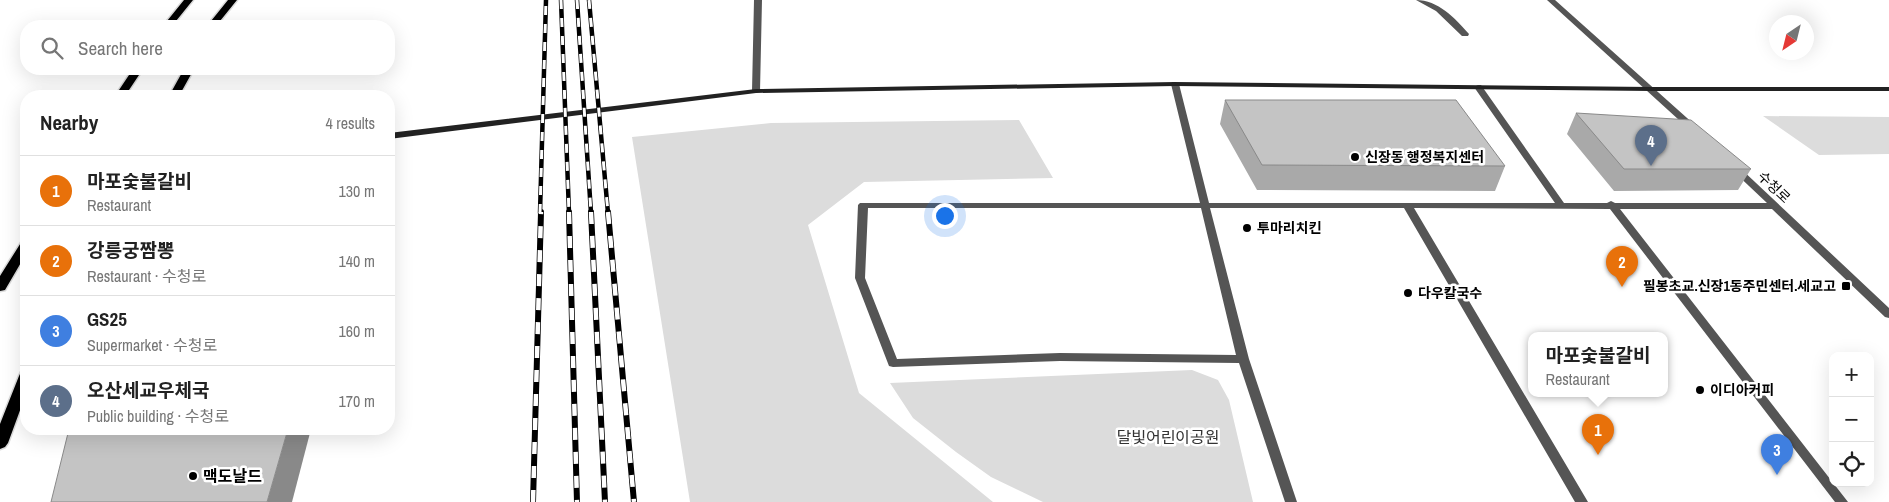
<!DOCTYPE html>
<html lang="en">
<head>
<meta charset="utf-8">
<style>
  :root { --surface:#fff; --page:#f2f2f2; --text:#222; --muted:#767676; --line:#e0e0e0; --accent:#d93025 }
  body { margin:0; font-family:"Archivo Narrow","Noto Sans KR",sans-serif; background:var(--page); color:var(--text) }
  .controls { position:absolute; right:15px; bottom:15px; display:grid; overflow:hidden; border-radius:10px; box-shadow:0 5px 20px #0002 }
  .controls button { width:45px; height:45px; display:grid; place-items:center; padding:0; border:0; border-bottom:1px solid var(--line); background:var(--surface); color:var(--text); font:25px sans-serif }
  .compass { position:absolute; left:1769px; top:15px; width:45px; height:45px; border-radius:50%; background:var(--surface); box-shadow:0 5px 20px #0002; rotate:215deg }
  .you { position:absolute; left:944px; top:215px; width:18px; height:18px; margin:-12px; border:4px solid #fff; border-radius:50%; background:#1a73e8; box-shadow:0 0 0 8px #1a73e833 }
  .badge { display:grid; place-items:center; width:32px; height:32px; border-radius:50%; background:var(--accent); color:#fff; font-size:16px; font-weight:700 }
  .pin { position:absolute; translate:-50% -41px; filter:drop-shadow(0 1px 2px #0008) }
  .pin::after { content:''; position:absolute; top:26px; width:18px; height:15px; background:inherit; clip-path:polygon(0 0,100% 0,50% 100%) }
  .popup { position:absolute; left:1528px; top:332px; width:140px; height:65px; box-sizing:border-box; display:grid; place-content:center; border-radius:10px; background:var(--surface); filter:drop-shadow(0 1px 4px #0005); font-size:16px; white-space:nowrap; color:var(--muted) }
  .popup b { font-size:19px; color:var(--text) }
  .popup::after { content:''; position:absolute; left:50%; top:100%; margin-left:-10px; border:10px solid transparent; border-top-color:var(--surface) }
  .list { margin:0; padding:0; list-style:none }
  h2 { display:flex; justify-content:space-between; align-items:center; height:65px; margin:0; padding:0 20px; font-size:21px }
  h2 small { font-size:16px; font-weight:400; color:var(--muted) }
  .list li { display:grid; grid-template-columns:32px 1fr auto; gap:15px; align-items:center; box-sizing:border-box; height:70px; padding:0 20px; border-top:1px solid var(--line) }
  .list b { display:block; font-size:19px; white-space:nowrap }
  .list p { margin:0; font-size:16px; white-space:nowrap; color:var(--muted) }
  .list em { font-size:16px; font-style:normal; color:var(--muted) }
  .icon { flex:none; width:28px; height:28px; fill:none; stroke:currentColor; stroke-width:2; stroke-linecap:round; stroke-linejoin:round }
  .map { position:relative; flex:none; width:1889px; height:502px; overflow:hidden }
  .search { position:absolute; background:var(--surface); box-shadow:0 5px 20px #0002; left:20px; top:20px; width:375px; height:55px; display:flex; align-items:center; gap:12px; box-sizing:border-box; padding:0 18px; border-radius:20px; color:var(--muted); font-size:19px }
  .panel { position:absolute; background:var(--surface); box-shadow:0 5px 20px #0002; left:20px; top:90px; width:375px; height:345px; border-radius:20px }
  .map>svg:first-child { display:block }
  .green { fill:#dcdcdc }
  .lines { fill:none; stroke-linecap:round; stroke-linejoin:round }
  .primary-casing { stroke:#dbdbdb; stroke-width:3 }
  .street { fill:#555; fill-rule:evenodd }
  .secondary { fill:#222; fill-rule:evenodd }
  .primary { fill:#000; fill-rule:evenodd }
  .rail-far1-casing { stroke:#000; stroke-width:4.5 }
  .rail-casing { stroke:#000; stroke-width:6 }
  .rail-far1 { stroke:#fff; stroke-width:3; stroke-dasharray:9; stroke-linecap:butt }
  .rail { stroke:#fff; stroke-width:4.5; stroke-dasharray:12; stroke-linecap:butt }
  .wall { fill:#a9a9a9 }
  .shaded-wall { fill:#898989 }
  .building { fill:#c4c4c4; stroke:#898989 }
  .poi-dot { fill:#000; stroke:#fff; stroke-width:2 }
  .labels { text-anchor:middle; stroke-width:5; stroke-linejoin:round; paint-order:stroke }
  .poi-label { font-size:14px; font-weight:bold; fill:#000; stroke:#fff; text-anchor:start }
  .street-label { font-size:14px; fill:#000; stroke:#fff }
  .near-park-label { font-size:16px; fill:#333; stroke:#fff }
  .near-poi-label { font-size:16px; font-weight:bold; fill:#000; stroke:#fff; text-anchor:start }
</style>
</head>
<body>
<div class="map">
<svg width="1889" height="502" viewBox="0 0 1889 502">
  <rect width="100%" height="100%" fill="#fff"/>
  <!-- green -->
  <path class="green" d="M1763 116 1889 117V154L1819 155Z
    M1019 120 1053 178 864 182 808 225 859 393 993 502H690L632 137 771 123Z
    M1192 370 1218 380 1229 400 1253 502H1043L991 477 956 452 913 418 890 383Z"/>
  <g class="lines">
    <defs>
      <path id="primary" d="M184 0H193L172 26H163Z
        M228 0H237L216 26H207Z
        M133 69H143L125 96H115Z
        M184 69H194L179 96H169Z
        M26 240V254L5 290 0 291V276L22 241Z
        M26 371V394L8 443 5 447 0 449V424L19 376 21 372Z"/>
    </defs>
    <!-- primary casing -->
    <use href="#primary" class="primary-casing"/>
    <!-- street -->
    <path class="street" d="M754 0H762L760 91 756 93 752 91Z
      M1416 0C1438 0 1455 18 1469 34L1468 36H1462L1436 11Z
      M1547 0H1555L1696 126V130H1690Z
      M1172 82H1175L1179 84 1209 203H1555L1474 87 1478 85H1481L1564 203H1607L1611 201 1615 203H1767L1731 169 1733 167H1739L1889 308V318L1885 317 1772 209H1620L1848 502H1835L1610 209 1414 208 1588 502H1575L1404 208H1210L1249 359 1297 502H1285L1239 363 1060 361 893 367 889 366 855 278 858 205 860 203H1200L1171 84ZM868 208H1201L1236 355 1060 353 897 359 865 278Z"/>
    <!-- secondary -->
    <path class="secondary" d="M1175 82 1652 87H1889V91H1652L1175 86 756 93 389 139V133L756 89Z"/>
    <!-- primary -->
    <use href="#primary" class="primary"/>
    <defs>
      <path id="rail-far1" d="M561 0 569 213
        M577 0 591 213
        M589 0 608 213
        M540 213 546 0"/>
      <path id="rail" d="M569 212 577 502
        M591 212 605 502
        M608 212 634 502
        M533 502 541 212"/>
    </defs>
    <!-- rail-far1 casing -->
    <use href="#rail-far1" class="rail-far1-casing"/>
    <!-- rail casing -->
    <use href="#rail" class="rail-casing"/>
    <!-- rail-far1 -->
    <use href="#rail-far1" class="rail-far1"/>
    <!-- rail -->
    <use href="#rail" class="rail"/>
  </g>
  <!-- wall -->
  <path class="wall" d="M1225 100 1505 166 1495 191 1257 190 1220 124Z
    M1576 113 1751 169 1738 190 1614 191 1567 134Z"/>
  <!-- shaded-wall -->
  <path class="shaded-wall" d="M288 429H311L292 502H267Z"/>
  <!-- building -->
  <path class="building" d="M1225 100H1456L1505 166 1262 165Z
    M1576 113 1691 120 1751 169H1624Z
    M69 429H288L267 502H51Z"/>
  <!-- markers -->
  <g class="poi-dot">
    <circle cx="1355" cy="157" r="5"/>
    <circle cx="1247" cy="228" r="5"/>
    <rect x="1841" y="281" width="10" height="10" rx="2.5"/>
    <circle cx="1408" cy="293" r="5"/>
    <circle cx="1700" cy="390" r="5"/>
    <circle cx="193" cy="476" r="5"/>
  </g>
  <g class="labels">
    <!-- poi labels -->
    <g class="poi-label">
      <text x="1365" y="162">신장동 행정복지센터</text>
      <text x="1257" y="233">투마리치킨</text>
      <text x="1836" y="291" text-anchor="end">필봉초교.신장1동주민센터.세교고</text>
      <text x="1418" y="298">다우칼국수</text>
      <text x="1710" y="395">이디아커피</text>
    </g>
    <!-- street labels -->
    <g class="street-label">
      <text transform="translate(1774 187) rotate(44)" y="5">수청로</text>
    </g>
    <!-- near-park labels -->
    <g class="near-park-label">
      <text x="1168" y="443">달빛어린이공원</text>
    </g>
    <!-- near-poi labels -->
    <g class="near-poi-label">
      <text x="203" y="482">맥도날드</text>
    </g>
  </g>
</svg>
<div class="controls">
<button>+</button>
<button>−</button>
<button><svg class="icon" aria-label="locate" viewBox="0 0 24 24"><circle cx="12" cy="12" r="6"/><path d="M12 2v4M12 18v4M2 12h4M18 12h4"/></svg></button>
</div>
<svg class="compass" viewBox="-18 -18 36 36"><path d="M0-13l5 13h-10z" fill="#e53935"/><path d="M0 13l5-13h-10z" fill="#767676"/></svg>
<div class="you"></div>
<div class="pin badge" style="left:1598px;top:455px;background:#e8710a">1</div>
<div class="popup"><b>마포숯불갈비</b>Restaurant</div>
<div class="pin badge" style="left:1622px;top:287px;background:#e8710a">2</div>
<div class="pin badge" style="left:1777px;top:475px;background:#3f7fe0">3</div>
<div class="pin badge" style="left:1651px;top:166px;background:#5c6f8a">4</div>
<div class="search"><svg class="icon" aria-label="search" viewBox="0 0 24 24"><circle cx="10" cy="10" r="6"/><path d="M15 15l6 6"/></svg>Search here</div>
<section class="panel">
<h2>Nearby<small>4 results</small></h2>
<ul class="list">
<li><span class="badge" style="background:#e8710a">1</span><div><b>마포숯불갈비</b><p>Restaurant</p></div><em>130 m</em></li>
<li><span class="badge" style="background:#e8710a">2</span><div><b>강릉궁짬뽕</b><p>Restaurant · 수청로</p></div><em>140 m</em></li>
<li><span class="badge" style="background:#3f7fe0">3</span><div><b>GS25</b><p>Supermarket · 수청로</p></div><em>160 m</em></li>
<li><span class="badge" style="background:#5c6f8a">4</span><div><b>오산세교우체국</b><p>Public building · 수청로</p></div><em>170 m</em></li>
</ul>
</section>
</div>
</body>
</html>
